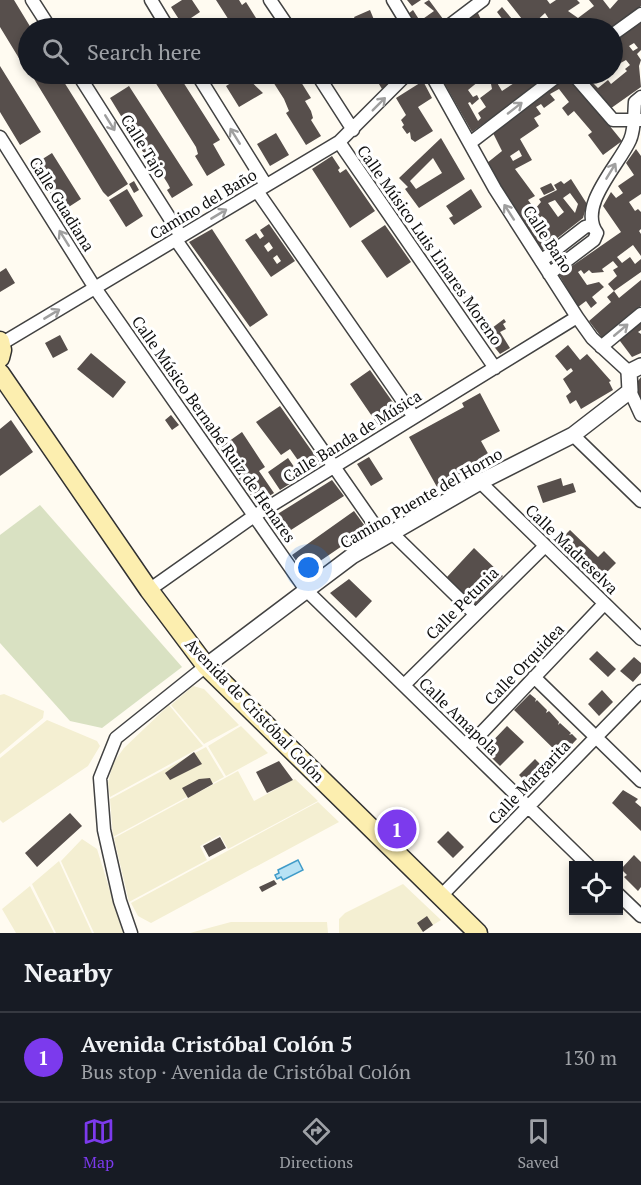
<!DOCTYPE html>
<html lang="en">
<head>
<meta charset="utf-8">
<style>
  :root { --surface:#171b24; --page:#20242c; --text:#f1f3f6; --muted:#9ea1a6; --line:#363941; --accent:#7c3aed }
  body { margin:0; font-family:"PT Serif",serif; background:var(--page); color:var(--text) }
  .controls { position:absolute; right:18px; bottom:18px; display:grid; overflow:hidden; border-radius:0px; box-shadow:0 3px 9px #0003 }
  .controls button { width:54px; height:54px; display:grid; place-items:center; padding:0; border:0; border-bottom:2px solid var(--line); background:var(--surface); color:var(--text); font:30px sans-serif }
  .you { position:absolute; left:309px; top:568px; width:21px; height:21px; margin:-15px; border:4px solid #fff; border-radius:50%; background:#1a73e8; box-shadow:0 0 0 9px #1a73e833 }
  .badge { display:grid; place-items:center; width:39px; height:39px; border-radius:50%; background:var(--accent); color:#fff; font-size:20px; font-weight:700 }
  .pin { position:absolute; translate:-50% -50%; border:3px solid #fff; box-shadow:0 2px 6px #0006 }
  .list { margin:0; padding:0; list-style:none }
  h2 { display:flex; justify-content:space-between; align-items:center; height:78px; margin:0; padding:0 24px; font-size:26px }
  h2 small { font-size:20px; font-weight:400; color:var(--muted) }
  .list li { display:grid; grid-template-columns:39px 1fr auto; gap:18px; align-items:center; box-sizing:border-box; height:90px; padding:0 24px; border-top:2px solid var(--line) }
  .list b { display:block; font-size:22px; white-space:nowrap }
  .list p { margin:0; font-size:20px; white-space:nowrap; color:var(--muted) }
  .list em { font-size:20px; font-style:normal; color:var(--muted) }
  .icon { flex:none; width:33px; height:33px; fill:none; stroke:currentColor; stroke-width:2; stroke-linecap:round; stroke-linejoin:round }
  .map { position:relative; flex:none; width:641px; height:933px; overflow:hidden }
  .search { position:absolute; background:var(--surface); box-shadow:0 3px 9px #0003; left:18px; right:18px; top:18px; height:66px; display:flex; align-items:center; gap:15px; box-sizing:border-box; padding:0 21px; border-radius:33px; color:var(--muted); font-size:22px }
  .sheet { height:168px; background:var(--surface) }
  nav { display:flex; justify-content:space-around; align-items:center; box-sizing:border-box; height:84px; border-top:2px solid var(--line); background:var(--surface); font-size:16px; color:var(--muted) }
  nav a { display:grid; justify-items:center; gap:3px }
  nav .on { color:var(--accent) }
  .map>svg:first-child { display:block }
  .farmland { fill:#f4efd2 }
  .cemetery { fill:#d9e1c2 }
  .water { fill:#b8e2f4; stroke:#419cc9; stroke-width:1.5 }
  .building { fill:#574f4c; fill-rule:evenodd }
  .lines { fill:none; stroke-linecap:round; stroke-linejoin:round }
  .minor-casing { stroke:#424242; stroke-width:15 }
  .tertiary-casing { stroke:#424242; stroke-width:18 }
  .secondary-casing { stroke:#313131; stroke-width:21 }
  .minor { stroke:#fff; stroke-width:12 }
  .tertiary { stroke:#fff; stroke-width:15 }
  .secondary { stroke:#fceeaf; stroke-width:18 }
  .oneway { stroke:#9f9f9f }
  .labels { text-anchor:middle; stroke-width:6; stroke-linejoin:round; paint-order:stroke }
  .street-label { font-size:16px; fill:#0f0f0f; stroke:#fff }
</style>
</head>
<body>
<div class="map">
<svg width="641" height="933" viewBox="0 0 641 933">
  <rect width="100%" height="100%" fill="#fffbf1"/>
  <!-- farmland -->
  <path class="farmland" d="M193 686 204 689 239 725 204 744 171 705Z
    M4 694 44 711 43 718 0 754V695Z
    M169 705 203 746 110 797 108 783 113 763 124 748Z
    M47 720 97 741 100 746 88 766 3 823 0 820V758Z
    M241 726 268 753 226 776 208 746Z
    M206 747 224 777 113 837 110 799Z
    M238 771 254 801 295 779 318 801 228 849 220 835 200 846 207 860 129 902 114 838Z
    M318 802 339 822 151 923 138 916 131 903Z
    M82 839 97 849 123 933H94L61 861Z
    M59 861 92 933H56L32 884Z
    M403 884 441 920 420 933H339V919L345 913Z
    M30 886 54 933H16L2 909Z
    M231 922H327L328 933H190Z"/>
  <!-- cemetery -->
  <path class="cemetery" d="M40 505 182 667 102 728 70 721 0 643V535Z"/>
  <!-- water -->
  <path class="water" d="M298 860 303 870 283 880 281 877 277 879 275 875 279 873 278 870Z"/>
  <!-- building -->
  <path class="building" d="M0 0H14L31 28H28V73L0 27Z
    M182 0H192L200 12 182 24 171 7Z
    M216 0H239L242 5 246 2 256 18 234 28Z
    M407 0H421L412 6Z
    M429 0 446 23 439 28H418L408 14 413 10 420 21 434 11 424 3Z
    M507 0H547L550 4 556 0H577L580 3 568 11 578 18 594 6 589 0H603L610 9 618 0H641V6L613 28H576L582 24 578 18 567 26 569 28H555L545 13 529 28Z
    M502 7 512 19 519 28H500L506 24 497 12Z
    M370 10 377 27 359 28 354 17Z
    M477 11 485 28H455Z
    M641 21V50L637 54 641 60 639 66 641 87 607 111 577 74H596L589 79 598 88 608 80 611 84 627 71 625 69 630 65 626 60 617 65 612 62V41ZM634 43 638 48 633 51 629 46Z
    M0 66 41 132 20 145 0 112Z
    M31 74H59L128 184 108 197 103 192Z
    M150 74H178L220 140 213 144 225 165 207 176 195 156 198 154 196 147Z
    M268 74H296L311 98 305 101 311 111 313 118 311 120 321 136 306 145 286 113 289 111 284 99Z
    M373 74H393L386 77 390 84 382 89Z
    M439 74H457L459 77 466 74H482L484 77 468 90 473 97 477 95 479 99 472 105 470 102 468 103 478 121 481 118 478 113 486 107 480 98 492 89 491 84 496 81 502 91 525 76 523 74H553L472 132Z
    M244 75 263 93 239 107 226 86Z
    M564 76H569L622 141 603 155 588 135 592 132 574 111 568 116 562 108 569 102 559 89 550 94 555 100 544 108 541 104 536 107 541 114 534 118 539 126 520 139 532 160 515 169 535 196 528 200 535 209 541 202 539 199 557 190 554 185 561 181 564 184 571 179 587 204 583 218 541 251 511 209 487 163 502 151 492 131ZM519 150 522 156 513 161 510 156ZM570 193 578 204 575 213 563 198ZM555 200 564 212 558 217 548 203ZM542 216 546 221 540 225 536 220Z
    M423 81 432 98 418 107 433 131 415 142 411 139 410 132 407 134 402 127 404 125 401 120 406 115 396 98Z
    M129 86 193 185 172 198 167 190 170 188 168 184 163 176 159 178 110 98Z
    M276 133 289 155 270 166 257 144Z
    M441 138 465 179 419 208 405 189 408 187 399 178ZM433 158 442 173 416 189 410 181Z
    M636 149 641 156V194L629 202 635 211 638 209 641 212V229L639 231 641 234V256L633 245 617 257 622 263 630 257 635 264 641 259V272L614 291 608 284 617 276 613 270 618 267 613 261 602 269 604 272 592 273 589 270 584 274 581 270 578 272 587 285 599 282 604 287 592 297 597 303 591 308 586 301 578 307 559 275 621 232 603 206 611 192 616 198 623 193 618 186 634 175 626 163Z
    M52 153 81 199 61 212 33 165Z
    M332 156 340 168 338 170 340 173 346 169 375 211 350 228 312 169Z
    M134 181 139 190 134 193 129 184Z
    M551 183 555 190 544 195 540 188Z
    M127 189 143 216 126 227 109 200Z
    M471 189 482 207 454 225 449 218 453 216 446 206Z
    M269 224 295 261 271 277 245 240 256 233 260 239 264 236 260 230ZM269 242 273 248 268 252 264 246ZM277 255 281 261 277 264 273 258Z
    M385 225 411 262 387 278 361 241Z
    M212 229 268 315 250 327 189 242Z
    M6 268 15 283 0 292V272Z
    M641 280V306L602 338 589 321 611 302 607 297 614 291 619 298Z
    M460 285 467 295 460 300 453 290Z
    M504 319 506 322 503 324 506 329 500 332 510 348 500 354 484 334Z
    M641 319V330L638 332 641 334V353L632 357 617 337Z
    M60 335 68 350 53 358 45 343Z
    M568 345 580 360 587 354 611 381 609 382 613 390 581 409 576 400 570 404 566 396 571 392 563 379 573 371 571 368 567 371 555 356Z
    M91 353 126 382 113 398 77 369Z
    M370 370 402 415 380 428 350 384Z
    M641 377V400L634 386Z
    M480 393 500 431 481 441 490 457 437 487 409 437 464 407 462 403Z
    M280 406 321 464 307 473 290 449 281 455 256 422Z
    M171 415 179 425 172 430 165 420Z
    M11 420 33 452 0 476V429Z
    M242 432 265 467 259 471 274 493 257 504 218 449Z
    M369 457 383 479 371 486 357 464Z
    M288 458 301 477 280 490 268 472Z
    M561 478 563 486 573 483 576 492 543 503 537 486Z
    M332 480 344 496 280 537 268 520Z
    M354 511 367 529 304 572 292 555Z
    M570 530 598 557 604 551 616 563 602 577 590 565 583 572 555 545Z
    M474 548 503 576 475 605 447 577Z
    M349 579 372 601 356 618 330 593Z
    M597 651 616 669 608 677 589 659Z
    M634 657 641 663V673L633 682 620 671Z
    M602 690 613 702 599 716 588 704Z
    M530 694 536 699 535 702 537 700 547 710 546 713 549 711 559 722 558 725 560 723 571 733 569 735 572 734 577 739 561 756 514 710Z
    M507 726 524 742 500 766 484 750Z
    M194 752 202 764 170 780 165 773Z
    M535 759 547 771 531 787 526 782 528 780 525 781 519 775Z
    M279 761 293 780 267 793 256 772Z
    M210 778 213 784 188 798 182 788 199 779Z
    M623 790 638 799 635 802 641 807V831L612 803Z
    M70 813 82 826 37 867 25 853Z
    M448 831 464 847 453 858 437 842Z
    M220 837 226 848 209 857 203 846Z
    M634 855 641 862V887L638 891 624 877 627 875 621 869Z
    M274 880 277 884 262 892 259 887Z
    M427 916 433 925 423 932 417 923Z"/>
  <g class="lines">
    <defs>
      <path id="minor" d="M32 0 50 28
        M151 0 168 28
        M270 0 289 28
        M393 0 410 28
        M446 28 483 0
        M612 35 641 14
        M78 74 181 236
        M197 74 266 185
        M317 74 353 130
        M431 74 495 189 577 317 592 338 629 372
        M573 74 613 120H640
        M0 137 95 288 306 590 589 866
        M339 142 495 368
        M470 143 560 74
        M257 191 414 417
        M176 240 383 537
        M541 261 585 227 592 225
        M549 274 594 240 597 233C577 206 619 165 630 140 635 129 634 113 635 102L641 97
        M1 344 339 142 407 74
        M601 347 641 314
        M630 391 641 415
        M573 435 641 501
        M480 482 641 639
        M392 533 475 614
        M149 590 254 516 577 317
        M534 677 641 781
        M404 685 545 546
        M468 747 604 604
        M618 894 641 916
        M441 896 641 691
        M131 933 120 901 104 830 100 778 116 738 206 666"/>
      <path id="tertiary" d="M206 666 352 556 480 482 573 435 630 391 629 372 641 366"/>
      <path id="secondary" d="M0 341 2 350 0 358
        M0 373 149 590 206 666 478 933"/>
    </defs>
    <!-- minor casing -->
    <use href="#minor" class="minor-casing"/>
    <!-- tertiary casing -->
    <use href="#tertiary" class="tertiary-casing"/>
    <!-- secondary casing -->
    <use href="#secondary" class="secondary-casing"/>
    <!-- minor -->
    <use href="#minor" class="minor"/>
    <!-- tertiary -->
    <use href="#tertiary" class="tertiary"/>
    <!-- secondary -->
    <use href="#secondary" class="secondary"/>
  </g>
  <!-- one-way arrows -->
  <defs><path id="oneway-shaft" d="M-6 0H5M1.5-3L5.5 0L1.5 3" fill="none" stroke-width="1.6" stroke-linecap="round" stroke-linejoin="round" transform="scale(1.5)"/></defs>
  <g class="oneway">
    <use href="#oneway-shaft" transform="translate(379 104) rotate(-45)"/>
    <use href="#oneway-shaft" transform="translate(515 108) rotate(-38)"/>
    <use href="#oneway-shaft" transform="translate(110 123) rotate(58)"/>
    <use href="#oneway-shaft" transform="translate(235 136) rotate(-122)"/>
    <use href="#oneway-shaft" transform="translate(611 171) rotate(-59)"/>
    <use href="#oneway-shaft" transform="translate(509 212) rotate(-123)"/>
    <use href="#oneway-shaft" transform="translate(219 214) rotate(-31)"/>
    <use href="#oneway-shaft" transform="translate(64 238) rotate(-122)"/>
    <use href="#oneway-shaft" transform="translate(52 314) rotate(-31)"/>
    <use href="#oneway-shaft" transform="translate(621 330) rotate(-40)"/>
  </g>
  <g class="labels">
    <!-- street labels -->
    <g class="street-label">
      <text transform="translate(144 146) rotate(58)" y="6">Calle Tajo</text>
      <text transform="translate(62 204) rotate(58)" y="6">Calle Guadiana</text>
      <text transform="translate(203 204) rotate(-31)" y="6">Camino del Baño</text>
      <text transform="translate(548 239) rotate(57)" y="6">Calle Baño</text>
      <text transform="translate(430 245) rotate(55)" y="6">Calle Músico Luis Linares Moreno</text>
      <text transform="translate(214 429) rotate(55)" y="6">Calle Músico Bernabé Ruiz de Henares</text>
      <text transform="translate(352 436) rotate(-32)" y="6">Calle Banda de Música</text>
      <text transform="translate(421 498) rotate(-30)" y="6">Camino Puente del Horno</text>
      <text transform="translate(572 549) rotate(44)" y="6">Calle Madreselva</text>
      <text transform="translate(462 603) rotate(-45)" y="6">Calle Petunia</text>
      <text transform="translate(524 664) rotate(-46)" y="6">Calle Orquidea</text>
      <text transform="translate(255 710) rotate(46)" y="6">Avenida de Cristóbal Colón</text>
      <text transform="translate(459 716) rotate(44)" y="6">Calle Amapola</text>
      <text transform="translate(529 782) rotate(-46)" y="6">Calle Margarita</text>
    </g>
  </g>
</svg>
<div class="controls">
<button><svg class="icon" aria-label="locate" viewBox="0 0 24 24"><circle cx="12" cy="12" r="6"/><path d="M12 2v4M12 18v4M2 12h4M18 12h4"/></svg></button>
</div>
<div class="you"></div>
<div class="pin badge" style="left:397px;top:829px">1</div>
<div class="search"><svg class="icon" aria-label="search" viewBox="0 0 24 24"><circle cx="10" cy="10" r="6"/><path d="M15 15l6 6"/></svg>Search here</div>
</div>
<section class="sheet">
<h2>Nearby<small></small></h2>
<ul class="list">
<li><span class="badge">1</span><div><b>Avenida Cristóbal Colón 5</b><p>Bus stop · Avenida de Cristóbal Colón</p></div><em>130 m</em></li>
</ul>
</section>
<nav>
<a class="on"><svg class="icon" aria-label="map" viewBox="0 0 24 24"><path d="M3 6l6-2 6 2 6-2v14l-6 2-6-2-6 2zM9 4v14M15 6v14"/></svg>Map</a>
<a><svg class="icon" aria-label="directions" viewBox="0 0 24 24"><path d="M12 3l9 9-9 9-9-9zM9 14v-3h6M13 9l2 2-2 2"/></svg>Directions</a>
<a><svg class="icon" aria-label="saved" viewBox="0 0 24 24"><path d="M7 4h10v16l-5-4-5 4z"/></svg>Saved</a>
</nav>
</body>
</html>
